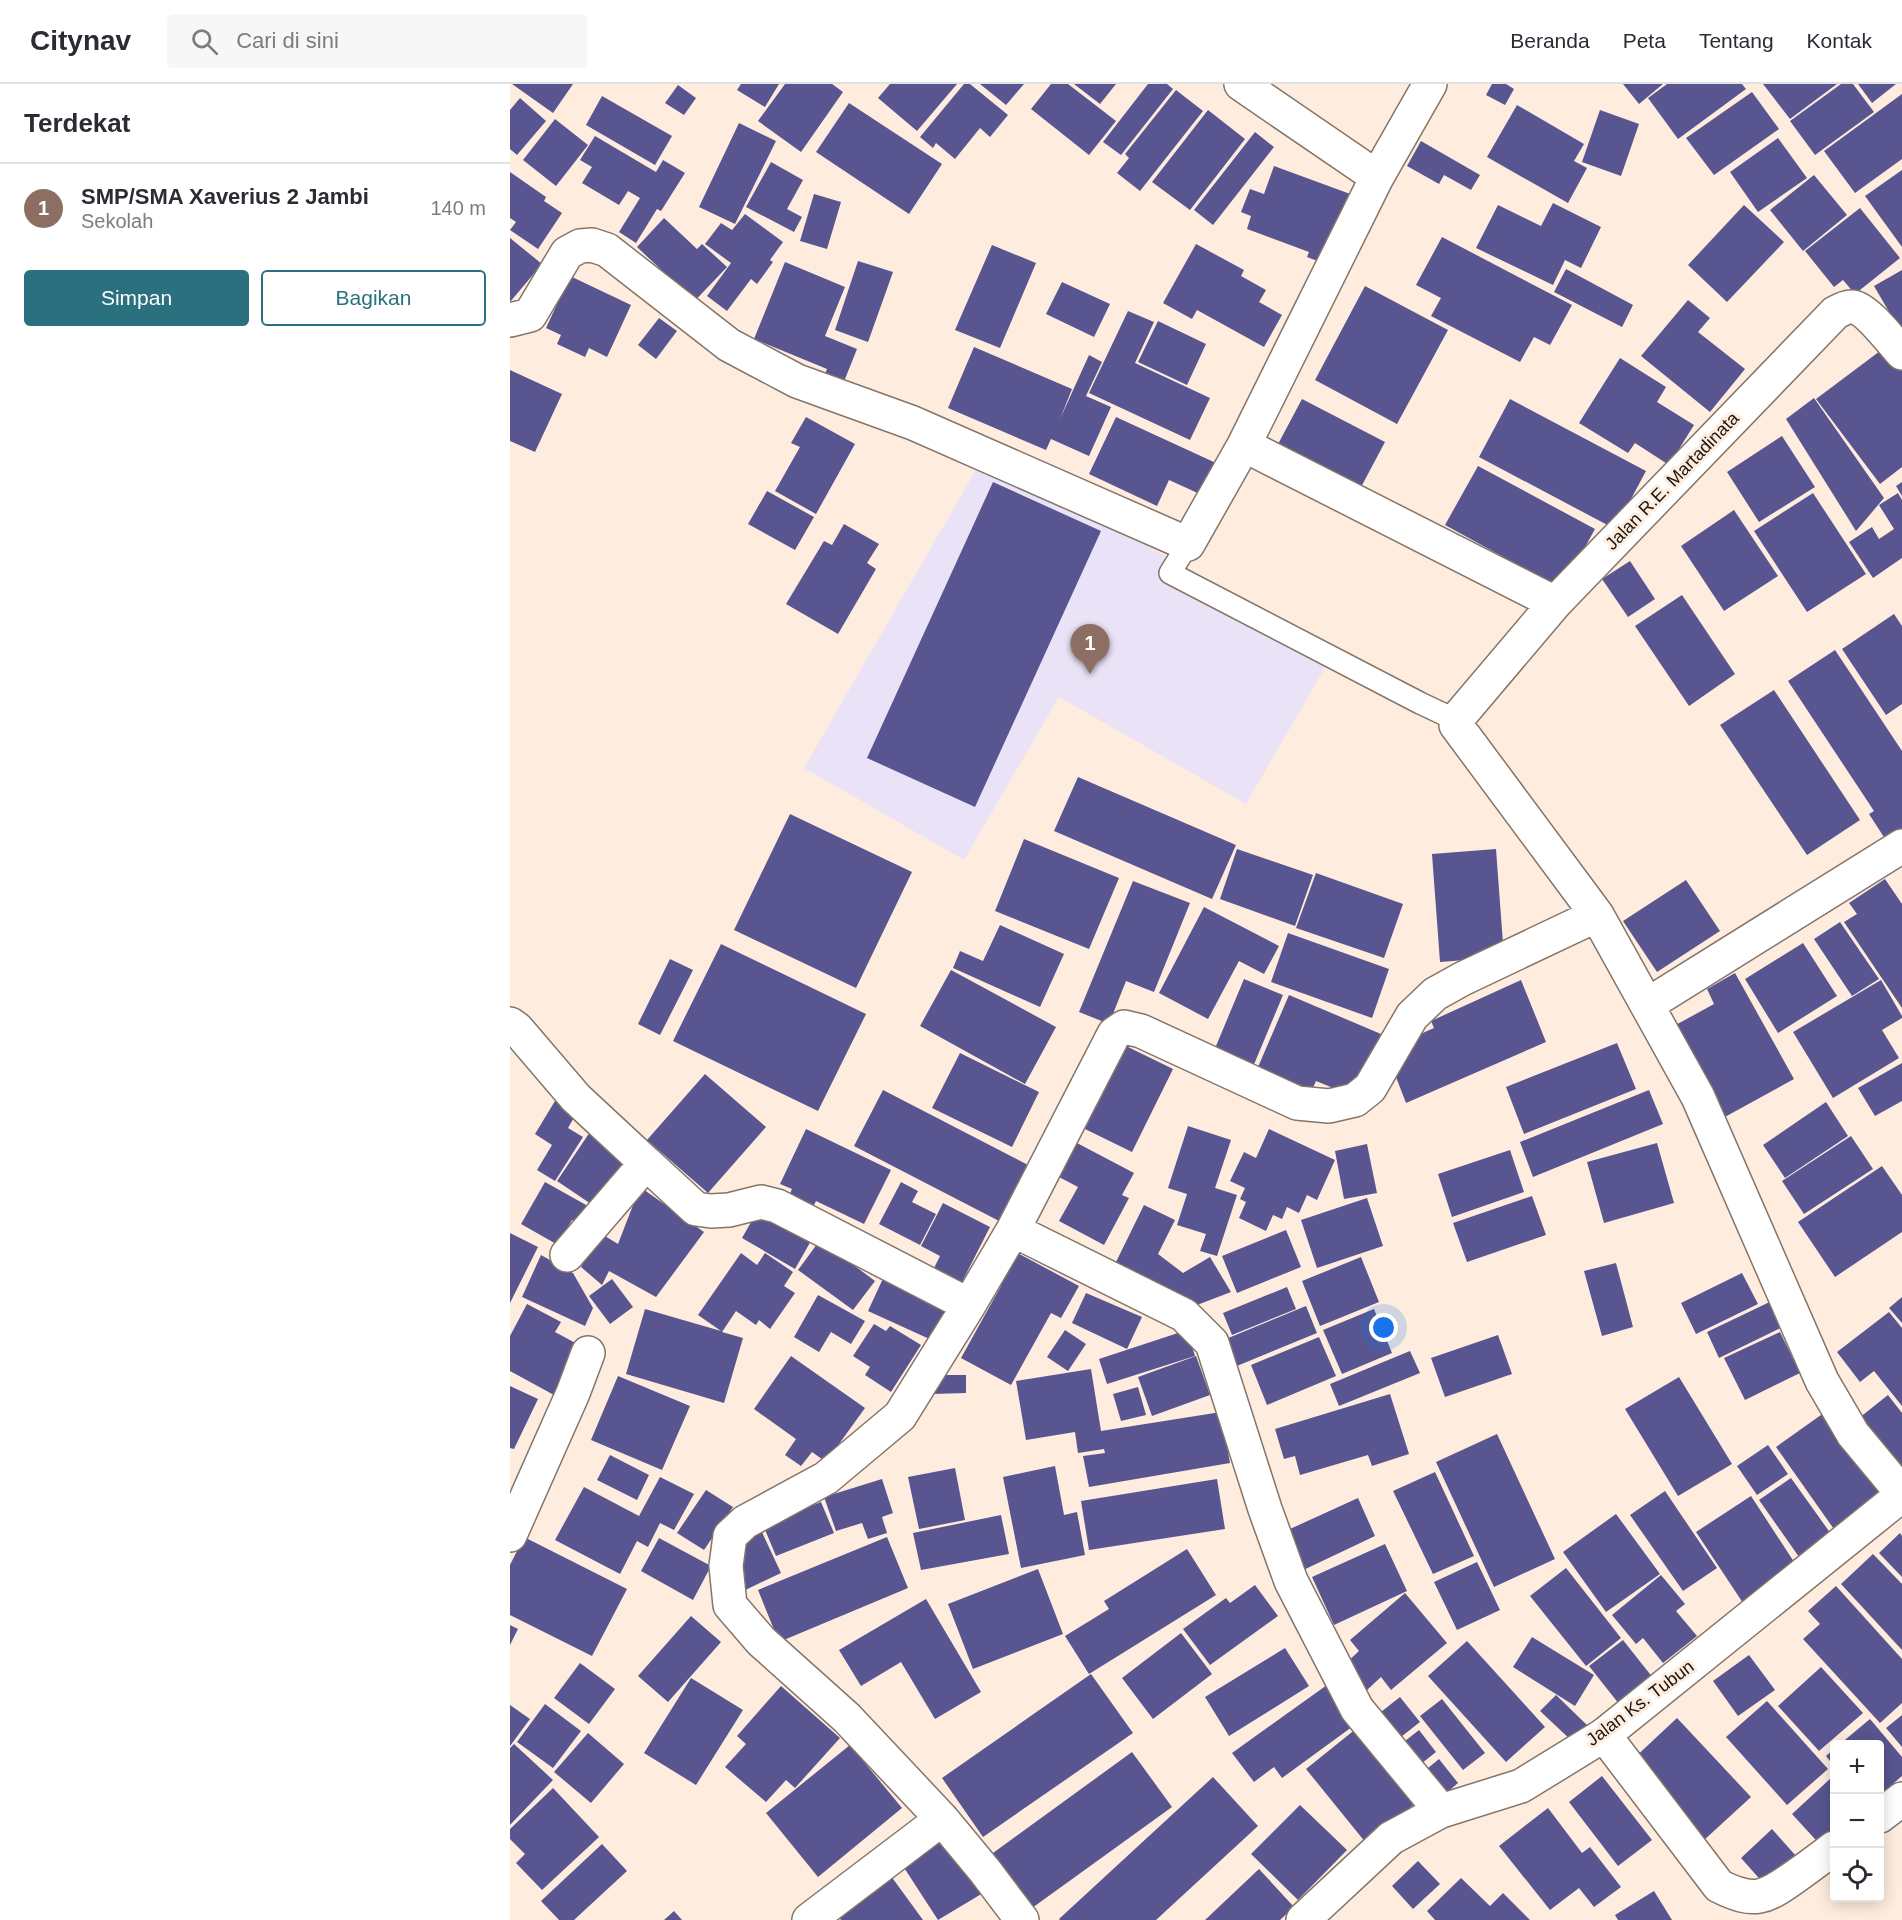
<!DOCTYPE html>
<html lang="id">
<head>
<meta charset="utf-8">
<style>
  :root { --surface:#fff; --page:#f7f7f7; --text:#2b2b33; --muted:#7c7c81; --line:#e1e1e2; --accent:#2a707e }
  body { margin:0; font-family:Arial,sans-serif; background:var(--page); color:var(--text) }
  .controls { position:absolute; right:18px; bottom:18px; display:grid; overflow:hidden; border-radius:6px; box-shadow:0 3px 15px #0003 }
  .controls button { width:54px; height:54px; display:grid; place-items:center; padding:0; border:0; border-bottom:2px solid var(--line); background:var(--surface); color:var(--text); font:30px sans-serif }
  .you { position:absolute; left:874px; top:1244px; width:21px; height:21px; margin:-15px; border:4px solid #fff; border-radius:50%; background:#1a73e8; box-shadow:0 0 0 9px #1a73e833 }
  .badge { display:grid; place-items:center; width:39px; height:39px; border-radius:50%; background:var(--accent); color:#fff; font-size:20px; font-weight:700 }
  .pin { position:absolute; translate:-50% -50px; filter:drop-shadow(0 2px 3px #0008) }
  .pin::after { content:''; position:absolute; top:32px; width:21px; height:18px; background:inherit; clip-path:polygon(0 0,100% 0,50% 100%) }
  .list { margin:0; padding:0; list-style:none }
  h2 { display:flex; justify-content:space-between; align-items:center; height:78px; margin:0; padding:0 24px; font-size:26px }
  h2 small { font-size:20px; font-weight:400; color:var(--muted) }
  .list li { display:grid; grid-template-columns:39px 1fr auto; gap:18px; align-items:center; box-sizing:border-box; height:90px; padding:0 24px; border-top:2px solid var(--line) }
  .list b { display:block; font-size:22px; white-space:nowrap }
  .list p { margin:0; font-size:20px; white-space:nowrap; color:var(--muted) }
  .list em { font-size:20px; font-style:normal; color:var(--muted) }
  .actions { display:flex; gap:12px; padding:18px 24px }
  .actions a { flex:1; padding:14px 0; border:2px solid var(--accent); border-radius:6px; text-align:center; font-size:21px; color:var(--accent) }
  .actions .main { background:var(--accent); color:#fff }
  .icon { flex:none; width:33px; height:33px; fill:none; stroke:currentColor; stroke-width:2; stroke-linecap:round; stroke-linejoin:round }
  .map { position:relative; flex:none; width:1392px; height:1836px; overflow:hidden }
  header { display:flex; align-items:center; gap:36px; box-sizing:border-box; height:84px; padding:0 30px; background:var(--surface); border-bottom:2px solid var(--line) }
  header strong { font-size:28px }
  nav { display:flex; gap:33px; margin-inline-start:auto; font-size:21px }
  .search { width:420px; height:54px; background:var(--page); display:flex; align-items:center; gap:15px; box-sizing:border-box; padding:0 21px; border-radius:6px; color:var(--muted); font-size:22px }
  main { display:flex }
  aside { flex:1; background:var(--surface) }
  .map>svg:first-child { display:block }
  .education { fill:#eae3f8 }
  .building { fill:#595590 }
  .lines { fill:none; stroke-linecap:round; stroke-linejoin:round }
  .service-casing { stroke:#847569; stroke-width:24 }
  .minor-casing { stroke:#847569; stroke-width:36 }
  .tertiary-casing { stroke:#847569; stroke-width:36 }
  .service { stroke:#fff; stroke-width:21 }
  .minor { stroke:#fff; stroke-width:33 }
  .tertiary { stroke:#fff; stroke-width:33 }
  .labels { text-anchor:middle; stroke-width:6; stroke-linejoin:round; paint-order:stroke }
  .street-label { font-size:18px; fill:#1b1510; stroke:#feeddf }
</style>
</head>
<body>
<header>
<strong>Citynav</strong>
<div class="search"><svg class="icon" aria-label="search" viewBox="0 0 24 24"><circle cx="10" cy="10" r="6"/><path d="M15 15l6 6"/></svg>Cari di sini</div>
<nav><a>Beranda</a><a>Peta</a><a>Tentang</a><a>Kontak</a></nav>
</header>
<main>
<aside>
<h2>Terdekat<small></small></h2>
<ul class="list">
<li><span class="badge" style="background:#8d6e63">1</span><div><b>SMP/SMA Xaverius 2 Jambi</b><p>Sekolah</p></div><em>140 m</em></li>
</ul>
<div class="actions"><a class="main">Simpan</a><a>Bagikan</a></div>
</aside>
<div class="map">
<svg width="1392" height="1836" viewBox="0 0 1392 1836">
  <rect width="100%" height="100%" fill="#feeddf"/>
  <!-- education -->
  <path class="education" d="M475 370 824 568 736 720 549 613 454 776 294 684Z"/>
  <!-- building -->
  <path class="building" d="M2 0H63L43 29Z
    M231 0H269L255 23 227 6Z
    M275 0H322L333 8 291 68 248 37Z
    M380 0H447L407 47 368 14Z
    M454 0H460L498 31 480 53 470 44 445 75 426 59 423 64 410 53Z
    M470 0H514L496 21Z
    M541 0H558L606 37 579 71 521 25Z
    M564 0H606L590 20Z
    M638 0H657L663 5 611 71 593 58Z
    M982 0H996L1004 5 995 21 976 11Z
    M1113 0H1153L1129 20Z
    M1157 0H1232L1236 5 1168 55 1138 14Z
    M1253 0H1327L1280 35Z
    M1331 0H1343L1364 28 1305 71 1280 37Z
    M1348 0H1386L1362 19Z
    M168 1 186 14 174 31 155 19Z
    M666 6 693 27 630 107 607 89 619 74 615 70Z
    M1242 8 1269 45 1204 91 1176 54Z
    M1392 10V75L1345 109 1314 67Z
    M92 12 162 52 145 81 76 41Z
    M10 14 36 37 7 71 0 65V26Z
    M339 19 432 80 399 130 306 68Z
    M1007 21 1074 60 1064 77 1077 84 1058 119 977 73Z
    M698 26 735 55 680 126 642 98Z
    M1090 26 1129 40 1111 92 1072 78Z
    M45 35 78 61 46 102 13 76Z
    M229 39 266 57 225 140 189 123Z
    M745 48 764 63 703 141 684 126Z
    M85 52 146 88 153 76 175 89 151 127 147 125 126 159 109 148 130 114 118 107 109 121 72 99 82 83 70 76Z
    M1268 54 1297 94 1248 128 1220 88Z
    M911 57 970 91 961 106 934 91 929 100 897 82Z
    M261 78 293 96 277 125 292 133 284 148 236 123Z
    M764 82 843 111 818 181 797 173 799 168 737 145 741 132 731 128 740 105 754 110Z
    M1392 86V163L1355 112Z
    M0 88 36 113 34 117 52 129 28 165 0 146 6 138 0 134Z
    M1304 91 1337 131 1293 167 1260 126Z
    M304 110 331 118 317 165 290 157Z
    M1043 119 1091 143 1071 184 1055 176 1043 201 966 164 988 121 1031 142Z
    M1234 121 1274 158 1217 218 1178 181Z
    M1350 124 1390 174 1345 210 1333 196 1324 203 1295 167Z
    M235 130 273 158 260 176 263 178 247 200 241 195 217 227 197 212 221 179 195 160 211 139 222 146Z
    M154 134 187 165 192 160 217 183 177 225 153 202 160 194 127 163Z
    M932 153 1062 221 1040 261 1024 253 1010 278 921 232 931 214 906 201Z
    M0 154 32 180 0 218Z
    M686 160 734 186 731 192 756 206 749 218 772 231 754 263 687 226 682 235 653 219Z
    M482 161 526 179 490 264 445 246Z
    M348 177 383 188 358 258 325 246Z
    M275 178 335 203 315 252 347 265 329 310 310 302 317 285 244 255Z
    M1056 185 1123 221 1112 243 1044 208Z
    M1392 186V250L1364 202Z
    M60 192 121 221 97 273 79 264 75 273 47 260 51 251 36 244Z
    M552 198 600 220 584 253 536 230Z
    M855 202 938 246 887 340 805 296Z
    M1178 216 1200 234 1188 248 1235 285 1200 328 1131 272Z
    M618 227 644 238 625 279 700 314 680 356 579 309Z
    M149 234 167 247 146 275 128 261Z
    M648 237 696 260 677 301 628 278Z
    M1378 261 1392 279V383L1370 400 1306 315Z
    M464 263 562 305 550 335 579 271 592 278 576 312 601 323 579 372 541 355 536 366 438 324Z
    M1110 274 1156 303 1147 318 1184 341 1159 381 1125 359 1118 369 1069 339Z
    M0 286 52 310 25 368 0 357Z
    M1304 314 1374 414 1346 447 1276 335Z
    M792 315 875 358 850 405 767 362Z
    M1000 315 1136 387 1105 445 969 373Z
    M296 333 345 360 306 430 265 407 290 363 281 359Z
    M606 333 706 379 692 411 659 396 647 422 579 390Z
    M1272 352 1305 403 1249 438 1217 388Z
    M968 382 1085 445 1052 505 935 441Z
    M483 398 591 447 465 723 357 674Z
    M1392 398V412L1386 402Z
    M257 407 304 433 285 466 238 440Z
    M1303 409 1356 490 1297 528 1244 447Z
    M1388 409 1392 416V474L1363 494 1339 458 1362 443 1369 455 1384 445 1369 421Z
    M1224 426 1268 492 1214 527 1171 462Z
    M334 440 369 460 357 479 366 485 328 550 276 520 314 457 322 461Z
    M1120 477 1145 515 1118 533 1092 495Z
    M1172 511 1225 590 1179 622 1125 542Z
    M1384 530 1392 542V620L1376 631 1332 565Z
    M1325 566 1392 667V757L1381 764 1359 730 1364 727 1278 597Z
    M1264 606 1350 736 1297 771 1210 641Z
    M568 693 726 761 702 815 544 747Z
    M280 730 402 788 346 904 224 846Z
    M514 755 609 794 579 865 485 827Z
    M727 765 803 791 785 842 710 815Z
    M986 765 994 873 930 878 922 770Z
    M806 789 893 820 874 874 786 844Z
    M1375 795 1392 820V924L1334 838 1347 830 1339 819Z
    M1176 796 1210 847 1147 888 1113 837Z
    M623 797 680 819 644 908 616 897 599 940 569 928Z
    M694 823 769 862 754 890 729 877 698 935 649 909Z
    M1330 838 1369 895 1342 912 1304 855Z
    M490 841 554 870 530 923 443 884 450 867 473 877Z
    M778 849 879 885 862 934 761 898Z
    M1293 859 1327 912 1268 949 1235 895Z
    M211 860 356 930 308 1027 163 957Z
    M160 875 183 886 150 951 128 940Z
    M441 886 546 943 515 1000 410 942Z
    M1225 889 1284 995 1213 1034 1162 943 1204 920 1197 905Z
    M734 895 773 911 740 990 701 974Z
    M1011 896 1036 958 896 1019 879 975 888 960 924 944 921 937Z
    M1371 896 1392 932V934L1372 946 1389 974 1323 1014 1283 948Z
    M779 911 871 950 843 1012 806 997 802 1006 748 983Z
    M1107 959 1126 1005 1014 1050 996 1003Z
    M616 962 663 985 622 1068 575 1045Z
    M450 969 529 1008 502 1063 422 1024Z
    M1392 979V1017L1365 1032 1348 1004Z
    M195 990 256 1043 198 1109 137 1056Z
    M373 1006 520 1082 491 1138 344 1062Z
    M1139 1006 1153 1040 1023 1093 1010 1058Z
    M45 1017 66 1030 58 1044 73 1053 45 1097 27 1086 42 1061 25 1050Z
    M1316 1018 1338 1052 1275 1094 1253 1061Z
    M678 1042 721 1056 705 1104 727 1111 707 1172 690 1167 696 1150 667 1141 677 1110 658 1104Z
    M82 1045 122 1072 87 1124 47 1097Z
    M296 1045 381 1086 354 1140 306 1117 303 1123 279 1112 282 1105 270 1100Z
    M759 1045 825 1076 807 1116 797 1111 789 1129 777 1123 772 1135 763 1131 756 1147 729 1134 736 1118 730 1115 735 1104 720 1097 734 1068 746 1074Z
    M1341 1052 1363 1085 1294 1130 1272 1097Z
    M567 1059 624 1089 612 1111 619 1114 594 1161 549 1137 568 1103 549 1093Z
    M1147 1059 1164 1119 1094 1139 1077 1078Z
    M857 1060 867 1109 834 1115 825 1067Z
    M1000 1066 1014 1108 942 1133 928 1090Z
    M1372 1082 1392 1111V1148L1325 1193 1288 1138Z
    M35 1098 85 1126 75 1143 62 1136 48 1161 11 1140Z
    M391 1098 408 1107 402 1118 426 1130 410 1161 369 1140Z
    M130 1103 194 1148 146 1213 99 1187 92 1201 71 1183 90 1149 108 1160Z
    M1022 1112 1036 1151 957 1178 943 1139Z
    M857 1114 873 1162 807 1184 791 1136Z
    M433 1119 480 1143 452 1198 424 1184 430 1172 411 1162Z
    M634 1121 665 1136 648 1170 673 1189 700 1173 721 1208 674 1226 615 1196 623 1187 606 1178Z
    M248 1126 306 1148 285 1185 232 1154Z
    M776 1146 791 1183 727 1209 712 1172Z
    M0 1149 28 1163 0 1219Z
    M310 1156 365 1197 343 1226 288 1186Z
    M502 1166 569 1202 551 1234 541 1229 501 1301 451 1274 491 1202 484 1198Z
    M231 1169 247 1181 255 1169 283 1188 274 1202 285 1209 260 1245 249 1236 246 1241 226 1227 212 1248 233 1254 214 1319 116 1290 135 1225 211 1247 188 1231Z
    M31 1171 63 1189 83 1224 75 1242 12 1213Z
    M851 1173 869 1218 810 1242 792 1197Z
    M1106 1179 1123 1243 1092 1252 1074 1187Z
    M376 1188 444 1219 426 1258 358 1227Z
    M1232 1189 1248 1220 1186 1250 1171 1219Z
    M102 1195 123 1223 100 1240 79 1212Z
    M777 1203 786 1225 722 1251 713 1229Z
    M576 1209 632 1233 617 1265 562 1239Z
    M308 1211 355 1237 341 1260 321 1248 309 1268 284 1253Z
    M1392 1213V1239L1379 1224Z
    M1268 1214 1281 1239 1209 1274 1197 1248Z
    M17 1220 51 1238 45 1248 71 1262 44 1311 0 1287V1252Z
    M796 1222 807 1249 722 1284 711 1257Z
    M864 1225 882 1269 832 1290 813 1246Z
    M1379 1228 1392 1244V1322L1364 1287 1350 1298 1327 1268Z
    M364 1240 376 1247 380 1242 411 1261 381 1308 355 1291 360 1283 343 1272Z
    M555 1246 576 1260 558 1287 537 1273Z
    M677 1246 685 1272 597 1300 589 1275Z
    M1270 1248 1290 1289 1235 1316 1214 1274Z
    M988 1251 1002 1290 935 1313 921 1274Z
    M809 1253 826 1292 757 1321 741 1281Z
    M900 1267 910 1289 829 1322 820 1300Z
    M281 1272 355 1324 316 1378 302 1368 291 1382 275 1371 286 1355 244 1325Z
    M686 1272 700 1311 642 1332 628 1293Z
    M581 1285 591 1347 711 1328 720 1379 579 1403 573 1372 595 1369 594 1365 568 1369 565 1348 516 1356 506 1297Z
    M422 1291H456V1309L422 1310Z
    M108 1292 180 1322 152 1386 81 1356Z
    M1169 1293 1222 1380 1168 1412 1115 1325Z
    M0 1302 28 1315 4 1365 0 1364Z
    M628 1303 636 1331 611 1337 603 1310Z
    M880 1310 899 1370 862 1382 858 1371 790 1391 785 1372 774 1375 765 1345Z
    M1378 1311 1392 1329V1392L1344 1338Z
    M1318 1326 1377 1411 1326 1448 1266 1363Z
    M987 1350 1045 1475 984 1503 926 1378Z
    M1258 1361 1278 1390 1247 1411 1227 1382Z
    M100 1371 139 1391 127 1416 87 1396Z
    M545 1382 554 1431 567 1428 575 1471 511 1484 493 1393Z
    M445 1384 455 1436 409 1445 398 1393Z
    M925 1388 964 1472 923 1490 883 1407Z
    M150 1393 184 1410 164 1446 150 1439 138 1463 127 1457 110 1490 45 1456 74 1403 129 1432Z
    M1281 1394 1326 1457 1294 1480 1249 1416Z
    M372 1395 383 1429 372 1433 377 1449 358 1455 352 1439 326 1447 314 1413Z
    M707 1395 715 1445 579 1466 571 1417Z
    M196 1406 223 1423 194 1466 167 1449Z
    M1155 1407 1207 1484 1173 1507 1120 1431Z
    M1241 1412 1288 1484 1233 1519 1186 1448Z
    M848 1414 865 1452 787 1489 769 1450Z
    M311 1418 324 1449 266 1472 253 1441Z
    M1106 1430 1150 1490 1096 1528 1053 1468Z
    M491 1431 499 1470 411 1486 403 1449Z
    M251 1446 271 1489 227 1510 222 1458Z
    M1390 1449 1392 1452V1493L1369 1469Z
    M14 1453 117 1505 82 1572 0 1531V1481Z
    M377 1453 398 1504 269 1558 248 1506Z
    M149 1454 201 1482 183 1516 131 1487Z
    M875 1460 897 1507 824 1541 802 1493Z
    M677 1465 706 1511 579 1590 555 1552 599 1525 594 1517Z
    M1363 1470 1392 1500V1566L1331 1500Z
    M967 1478 990 1526 947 1546 924 1498Z
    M1056 1484 1111 1554 1076 1582 1020 1512Z
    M528 1485 553 1550 463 1585 438 1520Z
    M1151 1491 1175 1520 1166 1527 1187 1552 1153 1579 1133 1554 1126 1560 1102 1531Z
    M745 1501 768 1532 700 1581 673 1545 716 1514 720 1519Z
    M1326 1502 1392 1575V1619L1370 1639 1293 1555 1310 1540 1298 1527Z
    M895 1509 937 1559 881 1606 871 1593 857 1606 835 1580 849 1567 840 1556Z
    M416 1515 471 1608 425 1635 391 1578 351 1602 329 1566Z
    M181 1532 211 1558 158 1618 128 1592Z
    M0 1541 8 1545 0 1561Z
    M671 1549 702 1590 643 1635 612 1594Z
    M1022 1553 1084 1591 1065 1622 1003 1583Z
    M1113 1556 1147 1599 1113 1625 1079 1582Z
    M957 1557 1035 1643 996 1678 918 1592Z
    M775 1564 799 1602 719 1652 695 1613Z
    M1239 1571 1265 1606 1228 1632 1203 1597Z
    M70 1579 105 1605 79 1640 44 1614Z
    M1311 1583 1353 1629 1309 1667 1268 1622Z
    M581 1590 623 1649 473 1753 432 1694Z
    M181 1594 233 1626 186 1701 134 1669Z
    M817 1601 846 1640 772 1694 764 1683 744 1698 722 1669Z
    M271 1602 330 1654 285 1704 276 1696 256 1718 215 1683 236 1660 227 1652Z
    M1046 1611 1078 1642 1063 1658 1030 1627Z
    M890 1613 910 1638 882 1660 862 1635Z
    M932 1615 975 1669 953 1686 910 1632Z
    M1257 1617 1318 1685 1277 1721 1216 1653Z
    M35 1620 71 1647 43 1684 7 1658Z
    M0 1621 20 1635 0 1662Z
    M1392 1631V1663L1376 1644Z
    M1167 1634 1241 1713 1193 1757 1120 1678Z
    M1360 1635 1392 1673V1692L1370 1711V1660H1330Z
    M852 1640 912 1714 856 1759 796 1685Z
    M909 1646 926 1668 902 1687 885 1665Z
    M78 1649 114 1680 81 1719 44 1688Z
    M4 1660 43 1696 0 1741V1664Z
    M340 1661 392 1724 308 1793 256 1729Z
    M1324 1665V1682L1316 1672Z
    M622 1668 662 1723 522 1824 483 1769Z
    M929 1675 948 1699 926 1718 906 1694Z
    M1092 1692 1142 1756 1108 1782 1059 1718Z
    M703 1693 748 1742 646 1836H550L549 1835Z
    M1321 1694 1324 1697V1757L1315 1766 1282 1730Z
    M43 1704 89 1753 32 1806 6 1779 15 1770 0 1755V1745Z
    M790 1721 837 1766 788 1816 741 1770Z
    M1038 1724 1072 1769 1080 1763 1111 1803 1084 1823 1069 1804 1040 1826 989 1762Z
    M1262 1745 1286 1772 1255 1801 1231 1774Z
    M435 1751 473 1809 428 1836 391 1779Z
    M92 1760 117 1787 64 1836H49L31 1817Z
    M908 1777 930 1800 903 1825 882 1802Z
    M749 1785 784 1823 770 1836H695Z
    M378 1788 413 1836H331L325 1827Z
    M951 1794 980 1822 993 1809 1020 1836H925L917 1827Z
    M1144 1807 1162 1836H1108L1105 1831Z
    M164 1827 172 1836H154Z"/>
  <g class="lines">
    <defs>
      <path id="service" d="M678 460 660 489 910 619 946 636"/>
      <path id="minor" d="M731 0 867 93
        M920 0 867 93 734 361 1045 519
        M0 236 20 231 57 169 70 162 82 161 97 166 219 261 287 297 403 339 678 460 734 361
        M1392 269C1382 258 1357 225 1343 223 1337 222 1330 226 1325 229L1045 519 946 636V641L1087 831 1188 1013 1312 1297 1343 1350 1392 1409
        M1137 921 1392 762
        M0 940 7 945 66 1014 136 1079 57 1171
        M136 1079 186 1125 201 1127 219 1126 251 1118 267 1122 459 1221
        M503 1146 604 950 614 943 631 947 787 1019 819 1022 845 1016 860 1004 902 932 925 910 952 895 1087 831
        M0 1451 63 1309 78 1269
        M1094 1651 1209 1802C1245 1820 1255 1814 1286 1792 1299 1783 1312 1773 1324 1764
        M1370 1732 1392 1715
        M299 1836 432 1735
        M512 1836 475 1787 432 1735 337 1634 251 1557 220 1521 216 1482 220 1452 235 1438 316 1394 390 1332 459 1221 503 1146 674 1231 702 1259 755 1425 781 1497 847 1625 931 1727"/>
      <path id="tertiary" d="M793 1836 881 1754 931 1727 1011 1702 1094 1651 1392 1411"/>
    </defs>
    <!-- service casing -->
    <use href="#service" class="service-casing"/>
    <!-- minor casing -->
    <use href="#minor" class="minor-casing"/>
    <!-- tertiary casing -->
    <use href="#tertiary" class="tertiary-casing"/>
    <!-- service -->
    <use href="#service" class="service"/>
    <!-- minor -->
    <use href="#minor" class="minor"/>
    <!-- tertiary -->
    <use href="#tertiary" class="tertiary"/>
  </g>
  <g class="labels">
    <!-- street labels -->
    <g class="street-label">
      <text transform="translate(1162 397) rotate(-46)" y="6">Jalan R.E. Martadinata</text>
      <text transform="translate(1130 1619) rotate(-37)" y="6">Jalan Ks. Tubun</text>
    </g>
  </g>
</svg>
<div class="controls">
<button>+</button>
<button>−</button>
<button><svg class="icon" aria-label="locate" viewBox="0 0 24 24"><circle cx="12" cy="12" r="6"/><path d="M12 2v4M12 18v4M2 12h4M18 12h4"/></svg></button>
</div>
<div class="you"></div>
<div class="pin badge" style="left:580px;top:590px;background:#8d6e63">1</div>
</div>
</main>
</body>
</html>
